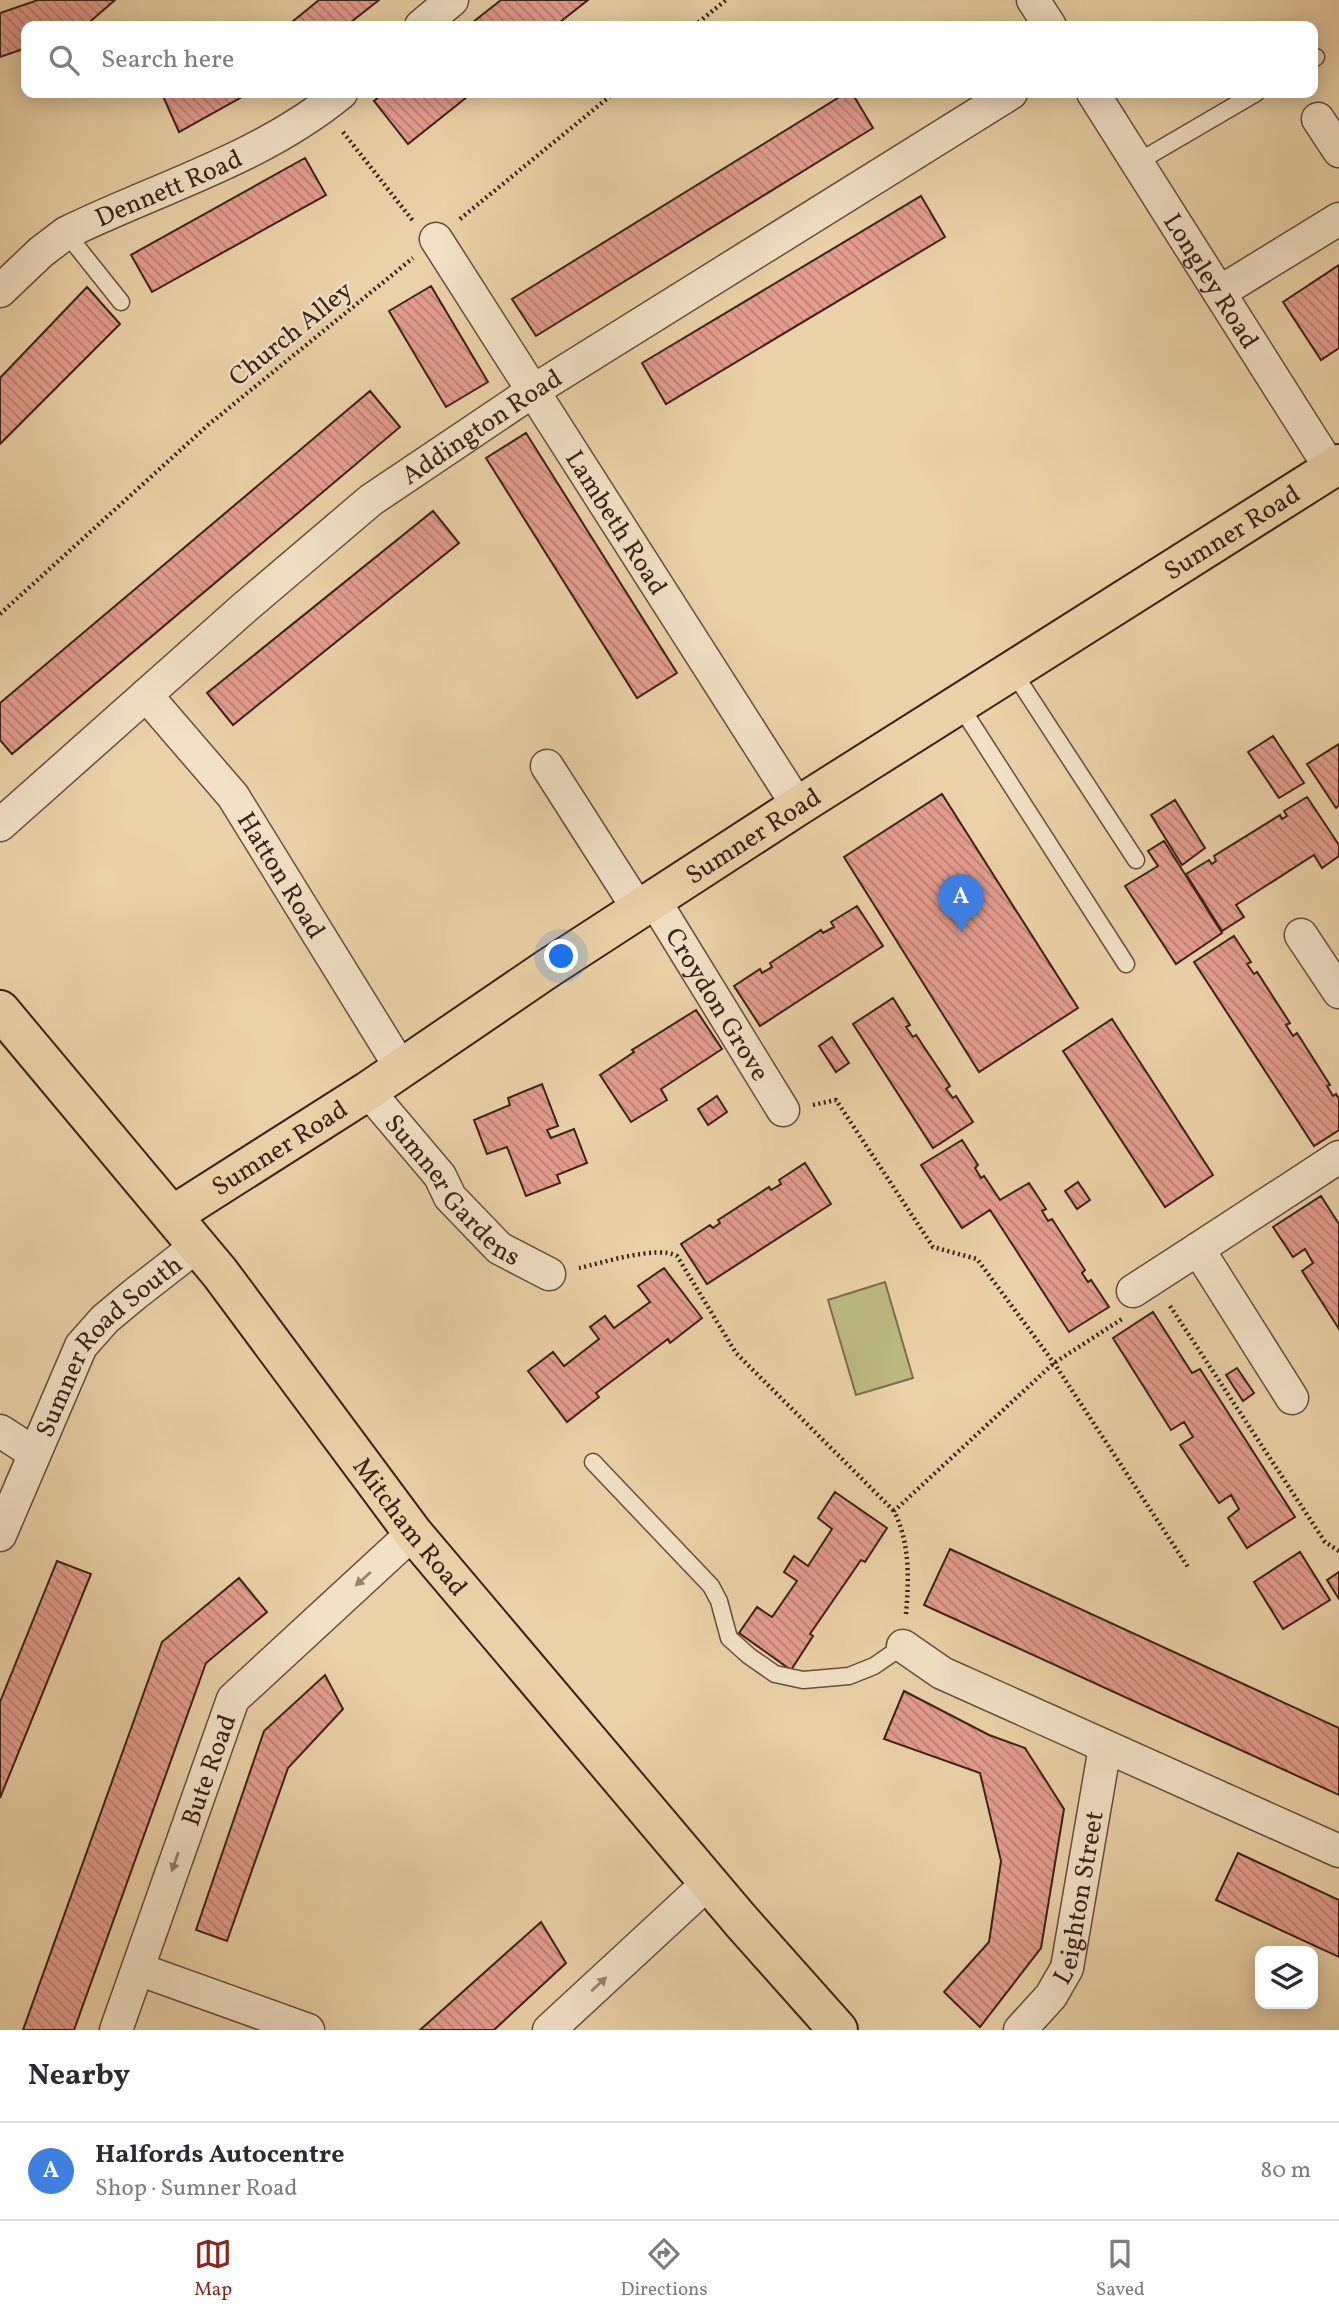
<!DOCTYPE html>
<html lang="en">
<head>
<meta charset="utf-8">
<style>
  :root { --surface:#fff; --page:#f2f2f3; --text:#2b2b33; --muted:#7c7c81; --line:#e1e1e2; --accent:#8f2418 }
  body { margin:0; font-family:Vollkorn,serif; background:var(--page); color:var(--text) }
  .controls { position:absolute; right:21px; bottom:21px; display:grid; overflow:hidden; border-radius:14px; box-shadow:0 4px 18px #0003 }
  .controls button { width:63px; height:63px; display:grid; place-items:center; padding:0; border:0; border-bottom:2px solid var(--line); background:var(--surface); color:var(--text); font:35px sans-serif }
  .you { position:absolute; left:562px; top:957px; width:24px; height:24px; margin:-18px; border:5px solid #fff; border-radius:50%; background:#1a73e8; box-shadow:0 0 0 10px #1a73e833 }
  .badge { display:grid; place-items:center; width:46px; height:46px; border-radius:50%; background:var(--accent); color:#fff; font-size:23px; font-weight:700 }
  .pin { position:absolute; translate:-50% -58px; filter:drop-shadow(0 2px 4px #0008) }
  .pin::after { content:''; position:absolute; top:37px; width:24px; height:21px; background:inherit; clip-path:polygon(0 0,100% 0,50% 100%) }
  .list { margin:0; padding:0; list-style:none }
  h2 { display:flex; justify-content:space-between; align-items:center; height:91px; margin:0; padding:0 28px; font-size:30px }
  h2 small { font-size:23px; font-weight:400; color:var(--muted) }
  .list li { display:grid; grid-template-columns:46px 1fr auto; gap:21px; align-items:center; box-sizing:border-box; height:98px; padding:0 28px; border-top:2px solid var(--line) }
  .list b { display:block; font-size:26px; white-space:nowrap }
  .list p { margin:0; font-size:23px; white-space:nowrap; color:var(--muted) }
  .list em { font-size:23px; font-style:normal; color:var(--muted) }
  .icon { flex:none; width:38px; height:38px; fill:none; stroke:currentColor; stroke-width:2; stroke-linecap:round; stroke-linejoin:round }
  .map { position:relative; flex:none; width:1339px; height:2030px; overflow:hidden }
  .search { position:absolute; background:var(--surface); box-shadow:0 4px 18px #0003; left:21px; right:21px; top:21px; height:77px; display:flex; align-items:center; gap:18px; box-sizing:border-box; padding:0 24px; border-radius:14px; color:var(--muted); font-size:26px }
  .sheet { height:189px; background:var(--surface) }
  nav { display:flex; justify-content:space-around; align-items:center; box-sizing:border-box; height:98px; border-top:2px solid var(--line); background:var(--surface); font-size:19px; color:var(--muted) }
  nav a { display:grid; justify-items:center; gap:4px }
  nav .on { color:var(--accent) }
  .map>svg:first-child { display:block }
  .garden { fill:#bcba83; stroke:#7c6e4e; stroke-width:2 }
  .building { fill:url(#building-back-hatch); stroke:#3b2218; stroke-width:2 }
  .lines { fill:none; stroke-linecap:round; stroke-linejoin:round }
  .service-casing { stroke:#674e3c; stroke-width:19 }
  .minor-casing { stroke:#674e3c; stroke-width:35 }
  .primary-casing { stroke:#3b2218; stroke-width:42 }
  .path { stroke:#3b2218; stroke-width:4.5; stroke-dasharray:2 3.5; stroke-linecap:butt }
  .service { stroke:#f2e1c6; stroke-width:16 }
  .minor { stroke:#f2e1c6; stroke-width:32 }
  .primary { stroke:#ebd1a7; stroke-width:38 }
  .oneway { fill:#96826f }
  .labels { text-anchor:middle; stroke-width:5; stroke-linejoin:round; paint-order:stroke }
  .street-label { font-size:26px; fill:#3b2218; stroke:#f2e1c6 }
</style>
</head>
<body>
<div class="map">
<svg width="1339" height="2030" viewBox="0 0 1339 2030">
  <defs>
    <pattern id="building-back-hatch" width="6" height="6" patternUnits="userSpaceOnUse" patternTransform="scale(1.75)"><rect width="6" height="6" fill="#e49d8e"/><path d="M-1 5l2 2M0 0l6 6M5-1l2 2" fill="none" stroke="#ba8073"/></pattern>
  </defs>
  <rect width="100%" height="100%" fill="#ebd1a7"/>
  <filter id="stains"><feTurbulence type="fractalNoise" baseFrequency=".00286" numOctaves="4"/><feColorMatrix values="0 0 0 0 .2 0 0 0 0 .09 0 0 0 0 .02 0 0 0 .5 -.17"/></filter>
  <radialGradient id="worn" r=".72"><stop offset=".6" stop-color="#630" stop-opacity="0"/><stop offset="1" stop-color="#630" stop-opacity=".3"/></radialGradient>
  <!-- garden -->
  <path class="garden" d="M885 1282 913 1378 856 1395 828 1300Z"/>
  <!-- building -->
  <path class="building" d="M38 0H115L85 26H26V48L0 57V13Z
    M319 0H379L346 26H287Z
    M501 0H588L555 26H468Z
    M164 93H249L179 132 162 94Z
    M384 93H472L408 144 374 101Z
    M846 93H852L873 128 536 336 512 299Z
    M305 158 326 195 152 292 131 255Z
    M921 196 945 237 666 404 642 363Z
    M1339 265V348L1321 360 1283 302Z
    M431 286 488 382 446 407 389 311Z
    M87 287 120 324 0 444V378Z
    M370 391 400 427 12 754 0 740V703Z
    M526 433 677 673 637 698 486 458Z
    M433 511 459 543 233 725 207 693Z
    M1273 736 1304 783 1279 798 1248 752Z
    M1339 744V805L1336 808 1307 764Z
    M942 794 1078 1008 979 1072 844 857Z
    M1307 797 1339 845V856L1322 868 1314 855 1236 905 1244 917 1222 931 1186 874 1209 860 1212 864 1216 861 1214 856 1280 815 1282 819 1287 816 1284 811Z
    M1175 800 1205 848 1182 865 1151 815Z
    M1164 841 1222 933 1176 964 1125 886 1158 866 1148 851Z
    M857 906 883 946 760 1026 734 986 760 969 762 973 772 967 770 963 821 930 823 933 834 927 831 922Z
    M1234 936 1251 962 1247 964 1254 974 1257 972 1290 1023 1286 1025 1293 1036 1297 1033 1330 1085 1327 1086 1333 1096 1336 1094 1339 1099V1130L1314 1146 1194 962Z
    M893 998 910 1025 906 1027 913 1037 916 1035 950 1086 946 1089 953 1098 956 1096 973 1122 933 1148 853 1024Z
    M696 1010 722 1049 661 1089 667 1100 631 1122 600 1075 634 1052 632 1050Z
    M1112 1019 1213 1175 1165 1207 1063 1051Z
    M832 1037 849 1063 836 1072 819 1046Z
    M542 1084 558 1126 547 1130 551 1138 574 1129 587 1163 557 1175 560 1183 526 1196 507 1147 487 1154 474 1120 510 1105 508 1098Z
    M717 1096 727 1112 708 1125 698 1109Z
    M962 1140 978 1165 975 1168 981 1178 984 1176 1000 1200 1029 1183 1046 1209 1042 1211 1048 1221 1052 1219 1085 1270 1082 1273 1088 1282 1091 1280 1109 1307 1069 1332 990 1210 962 1228 921 1165Z
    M805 1163 831 1204 707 1284 681 1244 710 1225 713 1228 720 1223 718 1220 769 1187 771 1190 781 1184 779 1180Z
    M1078 1182 1090 1200 1077 1209 1065 1191Z
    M1321 1196 1339 1224V1329L1302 1271 1313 1263 1305 1249 1293 1257 1273 1227Z
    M664 1268 702 1318 670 1343 668 1339 596 1393 599 1397 567 1422 528 1371 553 1352 564 1366 599 1339 590 1327 605 1316 614 1328 650 1302 638 1286Z
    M1153 1312 1192 1373 1200 1369 1295 1517 1247 1548 1228 1518 1239 1509 1231 1495 1219 1503 1180 1445 1193 1437 1184 1422 1171 1430 1113 1338Z
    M1237 1368 1254 1393 1243 1401 1226 1375Z
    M835 1492 887 1528 865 1562 861 1560 810 1634 813 1636 791 1670 739 1633 757 1607 772 1617 797 1581 784 1572 794 1556 808 1566 832 1529 818 1518Z
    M950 1549 1339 1728V1795L924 1605Z
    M1300 1552 1330 1600 1283 1629 1254 1582Z
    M57 1561 91 1574 0 1798V1702Z
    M1339 1572V1599L1327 1580Z
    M239 1578 267 1612 206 1663 74 2030H23L162 1642Z
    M325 1675 343 1709 288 1768 227 1941 196 1930 264 1731Z
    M904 1691 989 1735 1025 1748 1064 1809 1041 1948 980 2027 944 1992 989 1942 1001 1861 980 1773 884 1739Z
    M1238 1853 1339 1900V1957L1216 1900Z
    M541 1922 566 1963 494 2030H420Z"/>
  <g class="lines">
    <defs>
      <path id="service" d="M1313 59 1316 57
        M1138 162 1256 93
        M66 233 121 302
        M1012 670 1136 860
        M959 704 1126 964
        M593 1462 711 1586 719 1601 729 1638 749 1656 775 1674 803 1680 849 1676 874 1666 903 1646"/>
      <g id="minor">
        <path d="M1033 0 1050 26"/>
        <path d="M421 26 452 0"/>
        <path id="s1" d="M1093 93 1331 469"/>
        <path d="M1318 119 1339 151"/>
        <path id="s2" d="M436 239 798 806"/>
        <path id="s3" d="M0 291 41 252 66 233C158 188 261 159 341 93"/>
        <path d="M1220 292 1339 219"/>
        <path id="s4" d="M146 695 233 796 401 1068"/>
        <path d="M547 766 639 910"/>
        <path id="s5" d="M0 825 244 608 371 500 533 391 1011 93"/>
        <path id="s6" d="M654 900 783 1110"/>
        <path d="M1301 935 1339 992"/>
        <path id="s7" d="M368 1091 440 1176 450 1197 499 1248 549 1274"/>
        <path d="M1133 1291 1198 1249"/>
        <path d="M1292 1398 1198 1249 1339 1157"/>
        <path d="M0 1431 34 1453"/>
        <path id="s8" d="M0 1535 81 1346 105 1319 135 1294 198 1245"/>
        <path d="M903 1646 942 1673 1339 1851"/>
        <path d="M138 1969 308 2030"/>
        <path id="s9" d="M116 2030 233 1699 413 1533"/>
        <path d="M549 2030 708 1883"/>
        <path id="s10" d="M1020 2030 1051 1996 1067 1968 1105 1747"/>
      </g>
      <g id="primary">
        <path id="s11" d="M0 1010 220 1273 413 1533 741 1921 838 2030"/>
        <path id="s12" d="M173 1215 368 1091 547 969 798 806 1339 464"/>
      </g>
    </defs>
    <!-- service casing -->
    <use href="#service" class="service-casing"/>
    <!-- minor casing -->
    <use href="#minor" class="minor-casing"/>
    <!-- primary casing -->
    <use href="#primary" class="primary-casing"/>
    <!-- path -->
    <path class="path" d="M694 26 726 0
      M343 132 413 221
      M460 219 614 93
      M0 614 208 425 413 258
      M813 1105 836 1100 933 1247 977 1259 1054 1363 1188 1567
      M579 1268C602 1263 657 1245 677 1256L736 1353 894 1511
      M1170 1306 1325 1542 1339 1551
      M906 1614C909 1578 910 1543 894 1511L1054 1363 1122 1319"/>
    <!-- service -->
    <use href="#service" class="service"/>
    <!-- minor -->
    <use href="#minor" class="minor"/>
    <!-- primary -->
    <use href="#primary" class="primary"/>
  </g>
  <!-- one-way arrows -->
  <defs><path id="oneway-solid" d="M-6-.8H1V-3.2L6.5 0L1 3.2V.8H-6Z" transform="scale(1.75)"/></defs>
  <g class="oneway">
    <use href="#oneway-solid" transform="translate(363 1579) rotate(138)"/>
    <use href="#oneway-solid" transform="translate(175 1862) rotate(109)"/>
    <use href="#oneway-solid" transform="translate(599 1984) rotate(-43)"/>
  </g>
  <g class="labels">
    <!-- street labels -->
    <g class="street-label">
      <text dy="9" stroke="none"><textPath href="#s3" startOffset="200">Dennett Road</textPath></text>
      <text dy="9" stroke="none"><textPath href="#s1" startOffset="222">Longley Road</textPath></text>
      <text transform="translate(290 333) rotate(-39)" y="9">Church Alley</text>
      <text dy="9" stroke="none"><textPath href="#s5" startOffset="626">Addington Road</textPath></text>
      <text dy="9" stroke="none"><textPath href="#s2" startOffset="336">Lambeth Road</textPath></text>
      <text dy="9" stroke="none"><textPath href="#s12" startOffset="1260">Sumner Road</textPath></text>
      <text dy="9" stroke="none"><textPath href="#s12" startOffset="693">Sumner Road</textPath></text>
      <text dy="9" stroke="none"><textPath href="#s4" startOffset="226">Hatton Road</textPath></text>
      <text dy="9" stroke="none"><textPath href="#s6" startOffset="122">Croydon Grove</textPath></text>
      <text dy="9" stroke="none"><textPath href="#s12" startOffset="126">Sumner Road</textPath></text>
      <text dy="9" stroke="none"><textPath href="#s7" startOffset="131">Sumner Gardens</textPath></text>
      <text dy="9" stroke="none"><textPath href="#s8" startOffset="222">Sumner Road South</textPath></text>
      <text dy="9" stroke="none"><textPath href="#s11" startOffset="660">Mitcham Road</textPath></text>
      <text dy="9" stroke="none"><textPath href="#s9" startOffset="276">Bute Road</textPath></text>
      <text dy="9" stroke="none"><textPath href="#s10" startOffset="150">Leighton Street</textPath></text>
    </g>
  </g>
  <rect width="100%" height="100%" filter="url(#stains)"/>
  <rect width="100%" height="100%" fill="url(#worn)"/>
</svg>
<div class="controls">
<button><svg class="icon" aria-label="layers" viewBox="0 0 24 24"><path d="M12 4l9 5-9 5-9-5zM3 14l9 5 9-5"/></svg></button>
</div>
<div class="you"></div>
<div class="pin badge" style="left:961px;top:932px;background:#3f7fe0">A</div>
<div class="search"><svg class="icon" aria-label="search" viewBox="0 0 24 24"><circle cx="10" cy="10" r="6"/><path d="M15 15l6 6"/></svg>Search here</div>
</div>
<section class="sheet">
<h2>Nearby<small></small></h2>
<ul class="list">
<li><span class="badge" style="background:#3f7fe0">A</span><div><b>Halfords Autocentre</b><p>Shop · Sumner Road</p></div><em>80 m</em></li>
</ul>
</section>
<nav>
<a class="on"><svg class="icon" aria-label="map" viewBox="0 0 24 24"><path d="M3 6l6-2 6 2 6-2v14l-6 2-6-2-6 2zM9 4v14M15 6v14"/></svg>Map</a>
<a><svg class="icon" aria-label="directions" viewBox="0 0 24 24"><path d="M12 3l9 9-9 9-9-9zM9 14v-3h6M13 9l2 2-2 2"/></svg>Directions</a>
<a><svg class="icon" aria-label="saved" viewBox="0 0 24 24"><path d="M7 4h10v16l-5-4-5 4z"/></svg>Saved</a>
</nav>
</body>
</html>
